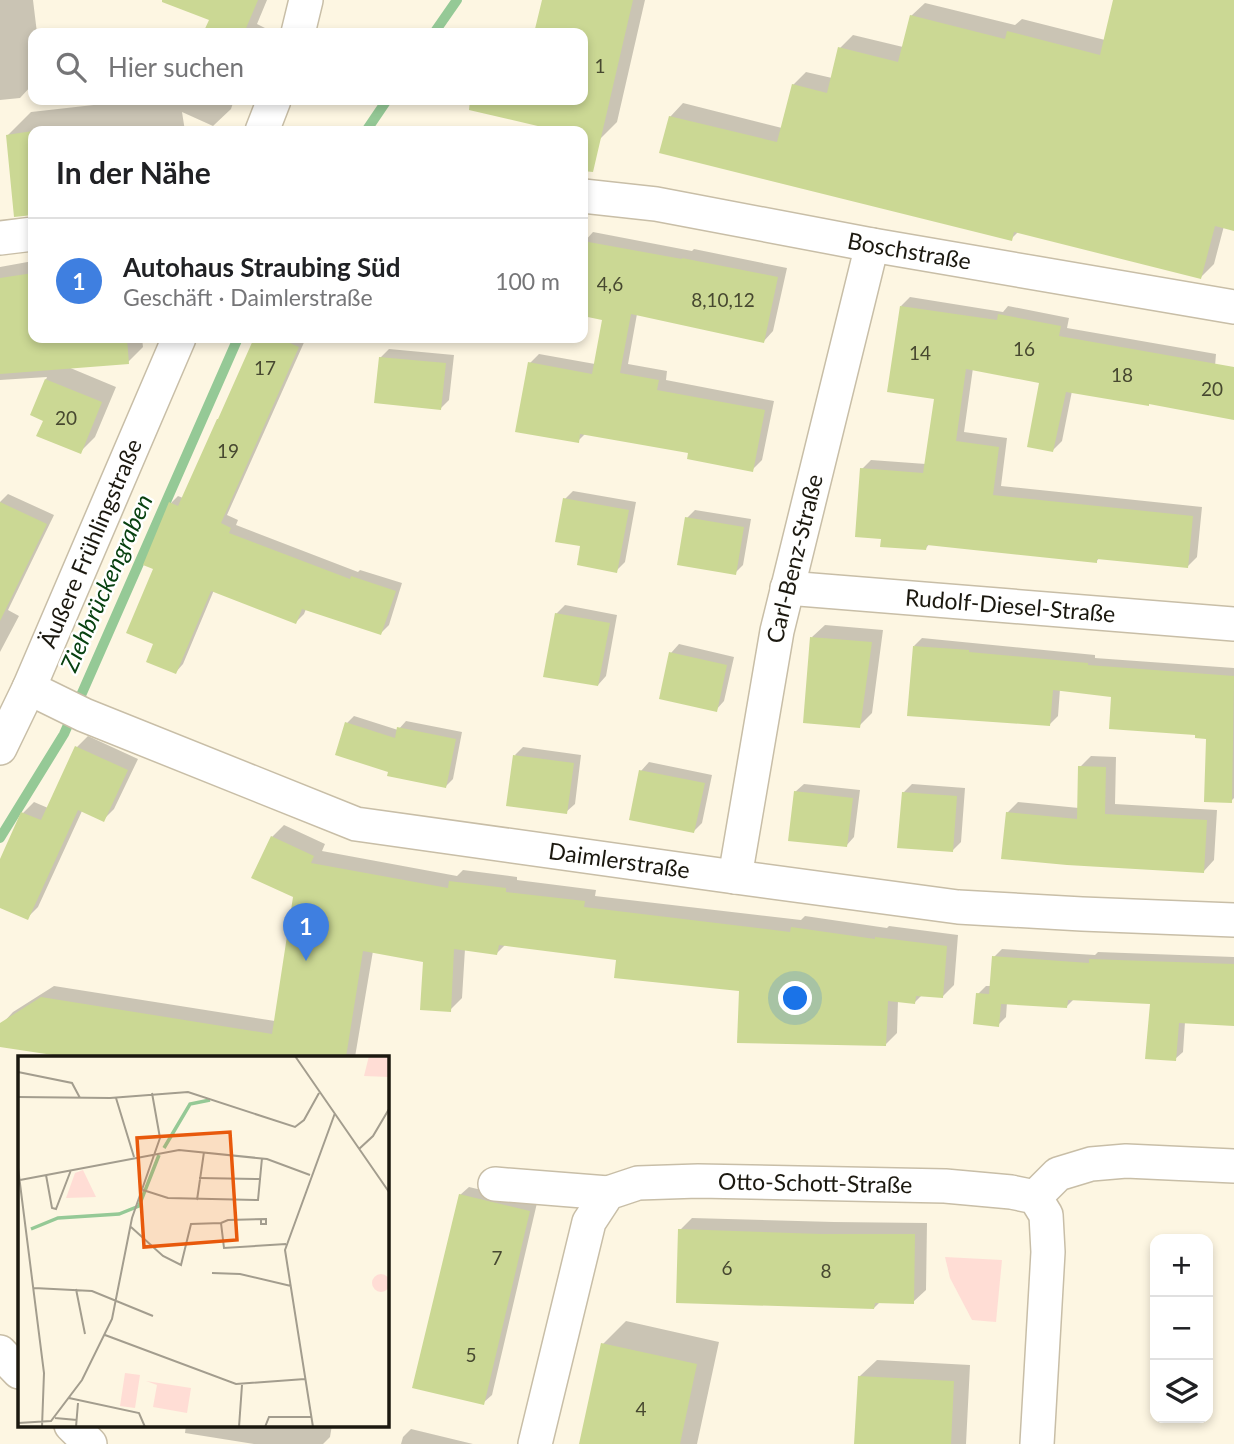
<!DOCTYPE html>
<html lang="de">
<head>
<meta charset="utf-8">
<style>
  :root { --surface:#fff; --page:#f6f6f6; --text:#202124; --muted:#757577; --line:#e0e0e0; --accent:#b45309 }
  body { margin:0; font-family:Lato,sans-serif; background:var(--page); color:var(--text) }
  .controls { position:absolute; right:21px; bottom:21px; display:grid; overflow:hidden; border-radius:14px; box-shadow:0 4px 10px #0003 }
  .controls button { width:63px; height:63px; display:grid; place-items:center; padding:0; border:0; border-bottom:2px solid var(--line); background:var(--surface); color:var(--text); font:35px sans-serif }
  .you { position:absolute; left:796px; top:999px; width:24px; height:24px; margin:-18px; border:5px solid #fff; border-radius:50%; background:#1a73e8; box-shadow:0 0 0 10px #1a73e833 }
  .badge { display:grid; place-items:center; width:46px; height:46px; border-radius:50%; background:var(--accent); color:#fff; font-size:23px; font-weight:700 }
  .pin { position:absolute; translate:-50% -58px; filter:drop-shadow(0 2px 4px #0008) }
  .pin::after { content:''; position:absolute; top:37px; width:24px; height:21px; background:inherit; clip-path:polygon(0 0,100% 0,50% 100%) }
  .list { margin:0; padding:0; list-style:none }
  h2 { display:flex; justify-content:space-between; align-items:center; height:91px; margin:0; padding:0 28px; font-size:30px }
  h2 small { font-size:23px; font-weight:400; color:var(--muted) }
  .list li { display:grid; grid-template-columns:46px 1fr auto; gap:21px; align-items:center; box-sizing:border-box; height:126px; padding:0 28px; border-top:2px solid var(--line) }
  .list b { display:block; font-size:26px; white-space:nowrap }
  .list p { margin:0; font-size:23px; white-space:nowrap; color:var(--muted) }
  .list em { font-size:23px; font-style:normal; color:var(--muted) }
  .icon { flex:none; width:38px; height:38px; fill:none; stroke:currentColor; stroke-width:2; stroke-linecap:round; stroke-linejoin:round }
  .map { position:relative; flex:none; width:1234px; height:1444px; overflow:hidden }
  .search { position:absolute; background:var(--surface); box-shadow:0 4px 10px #0003; left:28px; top:28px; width:560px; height:77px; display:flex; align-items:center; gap:18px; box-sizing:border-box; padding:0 24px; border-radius:14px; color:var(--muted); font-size:26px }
  .panel { position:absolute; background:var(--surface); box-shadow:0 4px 10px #0003; left:28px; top:126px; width:560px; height:217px; border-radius:14px }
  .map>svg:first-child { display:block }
  .green { fill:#ffddd5 }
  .shadow { fill:#0003 }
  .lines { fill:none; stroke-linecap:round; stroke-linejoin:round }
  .stream { stroke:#95c996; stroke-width:10 }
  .building { fill:#cbd894 }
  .minor-casing { stroke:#c8bea7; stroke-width:36 }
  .minor { stroke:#fff; stroke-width:33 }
  .labels { text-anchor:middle; stroke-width:5; stroke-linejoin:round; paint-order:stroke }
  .number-label { font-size:19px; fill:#474830 }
  .street-label { font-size:23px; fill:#1b180f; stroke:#fff }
  .water-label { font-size:24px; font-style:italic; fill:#084110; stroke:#fff }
  .inset-river { fill:none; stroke:#95c996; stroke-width:3.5 }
  .inset-road { fill:none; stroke:#a39d8e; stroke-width:2 }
  .view { fill:#e8590c; fill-opacity:0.15; stroke:#e8590c; stroke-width:3.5 }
  .inset-edge { fill:none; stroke:#1b180f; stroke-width:3.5 }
</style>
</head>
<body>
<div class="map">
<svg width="1234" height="1444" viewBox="0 0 1234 1444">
  <rect width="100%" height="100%" fill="#fdf6e2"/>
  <!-- green -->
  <path class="green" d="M945 1257 1002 1260 996 1322 972 1320 950 1278Z"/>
  <!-- shadow -->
  <path class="shadow" d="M0 0H33L37 33H33V84L20 98 0 100Z
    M180 0H267L257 24 265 28 263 33H205L211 19Z
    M543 0H645L617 122 600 139 583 135V131H566L516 119 520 100H583V33H536Z
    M1115 0H1234V229L1224 226 1214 264 1201 277 1019 231 1011 239 670 117 683 103 782 128 793 85 806 72 832 78 840 48 853 35 903 47 911 16 925 3 1015 25 1022 19 1105 40Z
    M138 100H234L231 109 213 126 182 112 185 131H33V183L13 185 8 135 31 112Z
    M593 232 692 251 694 249 787 268 773 331 764 341 637 314 628 364 667 371 666 380 774 401 762 460 752 470 690 452 586 433 578 441 530 363 539 354 595 364 604 319 583 315V246L584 242Z
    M33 261V338H142L143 347 128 362 68 367 116 387 95 437 80 452 45 420 32 414 47 377 0 380V267Z
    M910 297 1003 312 1008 306 1069 318 1067 328 1216 354 1212 404 1072 391 1062 441 1053 450 1041 381 973 368 964 432 1007 438 1001 486 1202 507 1197 557 1188 566 1100 557 1096 562 930 543 926 548 882 537 862 469 871 460 926 464 936 398 901 306Z
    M256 338H306L227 515 238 520 236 525 358 572 360 570 402 583 389 625 381 633 306 609 304 614 296 622 214 590 183 664 176 672 155 643V568L171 503 178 496 183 498 222 416Z
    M389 349 454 355 449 400 441 408 380 358Z
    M573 491 636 502 625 562 616 571 582 545 565 499Z
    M8 494 54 515 8 610 19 616 0 652V502Z
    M695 510 751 519 743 565 735 573 687 518Z
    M565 605 617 615 606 676 598 685 556 614Z
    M825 625 883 630 872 713 859 726 812 637Z
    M922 638 1095 655V658L1234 668V798L1231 801 1208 738 1113 695 1060 689 1058 716 1050 724 914 646Z
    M679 644 734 657 724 701 716 710 671 653Z
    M354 716 398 730 406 721 462 732 453 779 446 786 347 723Z
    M88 736 138 759 114 809 103 820 82 811 38 907 27 918 0 906V863L23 813 34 802 48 808 77 747Z
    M523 747 581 755 575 804 566 812 515 755Z
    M1091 756 1116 757 1115 804 1217 810 1214 860 1204 871 1007 813 1018 802 1079 808 1080 767Z
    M649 762 712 775 702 823 694 831 641 771Z
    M804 784 860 790 854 837 846 846 795 792Z
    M912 784 965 788 961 842 953 850 903 793Z
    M284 825 325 844 322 851 457 876 463 870 517 877V880L596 890 595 896 801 920 805 916 887 928 889 926 958 935 954 985 942 997 922 995 915 1002 898 1000 897 1033 885 1045 741 989 618 958 506 944 497 953 465 949 462 998 450 1010 425 961 373 951 355 1057H77L0 1045 1 1025 13 1012 54 986 275 1021 295 896 272 837Z
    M1002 949 1095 955 1098 952 1234 957V1024L1185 1022 1183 1052 1175 1059 1152 1003 1074 999 1067 1006 1007 1002 1006 1017 998 1025 978 994 986 986H991L994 957Z
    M469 1187 537 1203 492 1395 483 1403 460 1195Z
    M692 1218 834 1222 927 1223 926 1290 913 1302H880L874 1308 680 1230Z
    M626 1321 719 1342 697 1444H581L603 1344Z
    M877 1360 970 1365 966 1444H856L860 1376Z
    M186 1425H332L330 1437 323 1444H254L185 1433Z
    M411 1429 473 1444H401L403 1437Z"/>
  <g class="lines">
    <!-- stream -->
    <path class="stream" d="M434 33 457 0
      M366 131 387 100
      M0 838 64 734 238 338"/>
  </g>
  <!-- building -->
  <path class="building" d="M162 0H258L244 33H203L209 20 162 2Z
    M542 0H633L593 172 583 171V131H559L469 110 470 100H583V33H534Z
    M1113 0H1234V231L1215 226 1201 279 1014 232 1012 241 659 153 669 116 777 142 792 84 827 93 838 47 898 62 910 15 1005 39 1007 31 1100 55Z
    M33 131V215L14 217 6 135Z
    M583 241 682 259V258L778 277 764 343 631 314 620 373 659 380 657 390 765 410 753 472 687 459 688 453 580 434 579 443 515 432 528 362 592 374 602 320 583 316Z
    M33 273V338H127L129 364 0 374V278Z
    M900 306 997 320 998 314 1061 326 1059 336 1234 367V420L1149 404V406L1066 392 1053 452 1027 447 1039 383 966 369 956 441 999 447 993 495 1193 516 1188 568 1097 559V563L927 545 926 550 880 547 881 539 855 537 860 468 923 473 934 399 887 392Z
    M254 338H278L299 347 221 523 231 528 229 533 350 579 351 576 396 591 381 635 302 609 296 624 211 591 176 674 146 662 153 644 126 633 153 569 143 565 169 502 178 506 217 419H218Z
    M379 357 446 363 441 410 374 403Z
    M45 379 102 402 81 454 36 436 43 421 30 415Z
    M563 498 629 510 617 573 577 565 580 546 555 542Z
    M0 502 47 524 0 621Z
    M685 517 744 527 736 575 677 565Z
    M555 613 610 623 598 686 543 677Z
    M810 637 872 642 860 728 803 723Z
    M913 646 969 650V652L1088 663V665L1234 676 1232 803 1204 802 1206 739 1195 738V735L1109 729 1111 697 1053 690 1050 726 907 716Z
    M669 652 727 665 717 712 659 699Z
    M345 722 395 738 397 727 456 739 446 788 387 776 388 772 335 755Z
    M75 746 128 770 104 822 78 810 28 920 0 908V859L21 812 41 820Z
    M513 755 574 763 567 814 506 806Z
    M1078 766 1106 767 1105 814 1207 820 1204 873 1067 865 1001 859 1006 812 1077 819Z
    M639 770 705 783 694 833 629 820Z
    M794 791 853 798 847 847 788 841Z
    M902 792 957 796 953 852 897 848Z
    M271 836 314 856 311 863 448 888 449 881 506 888V892L585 901 584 907 790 932 791 927 875 939V937L947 946 943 998 916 996 915 1004 888 1001 886 1046 737 1043 739 991 614 978 616 960 499 945 497 955 454 949 451 1012 420 1010 423 962 363 951 346 1057H66L0 1047V1023L41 997 272 1034 293 897 251 878Z
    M992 956 1089 963V959L1234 964V1026L1179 1023 1176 1061 1145 1059 1150 1004 1068 1000 1067 1008 1001 1004 999 1027 973 1024 976 993 989 994Z
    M459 1194 530 1211 484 1405 412 1388Z
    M678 1229 821 1234H915L914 1304 875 1303 874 1309 676 1303Z
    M601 1343 697 1364 680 1444H579Z
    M858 1376 954 1381 951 1444H854Z"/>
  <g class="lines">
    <defs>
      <g id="minor">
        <path d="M298 33 306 0"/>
        <path d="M262 131 274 100"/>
        <path id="s1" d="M583 196 656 204 872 245 1234 307"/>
        <path d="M0 238 33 234"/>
        <path id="s2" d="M787 588 1234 624"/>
        <path id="s3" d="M29 688 84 715 356 824 735 877 958 907 1082 914 1234 920"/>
        <path id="s4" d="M0 748 29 688 179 338"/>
        <path id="s5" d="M735 877 777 631 872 245"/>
        <path d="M495 1184 608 1193"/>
        <path d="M1035 1197 1058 1174 1091 1164 1126 1161 1234 1166"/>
        <path d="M0 1352 19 1372"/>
        <path d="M71 1425 90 1444"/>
        <path id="s6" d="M535 1444 589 1222 608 1193 638 1183 698 1181 945 1186 1011 1192 1035 1197 1046 1215 1048 1252 1037 1444"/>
      </g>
    </defs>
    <!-- minor casing -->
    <use href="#minor" class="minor-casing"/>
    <!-- minor -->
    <use href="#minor" class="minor"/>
  </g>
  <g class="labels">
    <!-- number labels -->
    <g class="number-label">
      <text x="600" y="73">1</text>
      <text x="610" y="291">4,6</text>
      <text x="723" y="307">8,10,12</text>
      <text x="1024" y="356">16</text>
      <text x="920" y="360">14</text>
      <text x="265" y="375">17</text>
      <text x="1122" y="382">18</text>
      <text x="1212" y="396">20</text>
      <text x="66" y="425">20</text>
      <text x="228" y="458">19</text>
      <text x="497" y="1265">7</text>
      <text x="727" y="1275">6</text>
      <text x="826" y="1278">8</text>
      <text x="471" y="1362">5</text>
      <text x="641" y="1416">4</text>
    </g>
    <!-- street labels -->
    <g class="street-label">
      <text dy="8" stroke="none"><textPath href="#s1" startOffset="331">Boschstraße</textPath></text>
      <text dy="8" stroke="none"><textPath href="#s4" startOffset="224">Äußere Frühlingstraße</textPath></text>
      <text dy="8" stroke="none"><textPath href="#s5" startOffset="324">Carl-Benz-Straße</textPath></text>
      <text dy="8" stroke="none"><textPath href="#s2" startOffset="224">Rudolf-Diesel-Straße</textPath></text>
      <text dy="8" stroke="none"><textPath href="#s3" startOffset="620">Daimlerstraße</textPath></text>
      <text dy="8" stroke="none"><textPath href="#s6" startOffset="472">Otto-Schott-Straße</textPath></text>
    </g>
    <!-- water labels -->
    <g class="water-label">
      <text transform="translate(107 583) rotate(-66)" y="8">Ziehbrückengraben</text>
    </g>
  </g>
  <!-- overview -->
  <g transform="translate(18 1056)">
    <rect width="371" height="371" fill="#fdf6e2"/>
    <path d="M351 0H371V21L346 20ZM65 114 78 141 48 142 57 117ZM354 227a9 9 0 1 1 18 0a9 9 0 1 1-18 0ZM107 317 122 319 117 352 102 350ZM128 325 173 332 169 357 135 351 139 329Z" fill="#ffddd5"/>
    <path class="inset-river" d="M146 92 172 48 192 44M13 173 40 162 101 158 121 150 141 99"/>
    <path class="inset-road" d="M277 0 371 136M0 16 54 27 62 42M0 41 92 42 170 36 277 71 286 64 301 37M98 42 116 101M341 93 355 80 371 53M0 112 26 317 24 371M28 119 34 152 38 153 53 114M181 122 243 123M2 124 161 94 249 103 292 119M125 134 150 142 240 144 244 102M179 144 186 96M203 167 210 164 248 163V168H243V163M113 171 145 200 163 209 173 168 203 167 206 192 268 188M194 217 222 218 273 230M16 232 74 235 135 260M58 233 67 278M87 279 218 328 287 323M51 342 121 357 127 371M37 362 59 364M0 367 33 365 64 324 94 263 114 162 142 82 134 37M58 371 60 347M221 371 224 329M247 371 251 361H293M295 371 267 194 317 57"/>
    <path class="view" d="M212 76 219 184 126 191 119 82Z"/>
    <rect width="371" height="371" class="inset-edge"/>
  </g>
</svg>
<div class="controls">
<button>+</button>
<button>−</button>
<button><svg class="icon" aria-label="layers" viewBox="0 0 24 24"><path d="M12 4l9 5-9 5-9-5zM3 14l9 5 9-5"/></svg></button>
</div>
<div class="you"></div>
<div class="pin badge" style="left:306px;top:961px;background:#3f7fe0">1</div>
<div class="search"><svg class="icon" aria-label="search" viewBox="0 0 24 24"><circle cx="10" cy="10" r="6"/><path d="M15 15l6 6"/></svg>Hier suchen</div>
<section class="panel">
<h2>In der Nähe<small></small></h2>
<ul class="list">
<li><span class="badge" style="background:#3f7fe0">1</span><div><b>Autohaus Straubing Süd</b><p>Geschäft · Daimlerstraße</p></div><em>100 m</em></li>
</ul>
</section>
</div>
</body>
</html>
